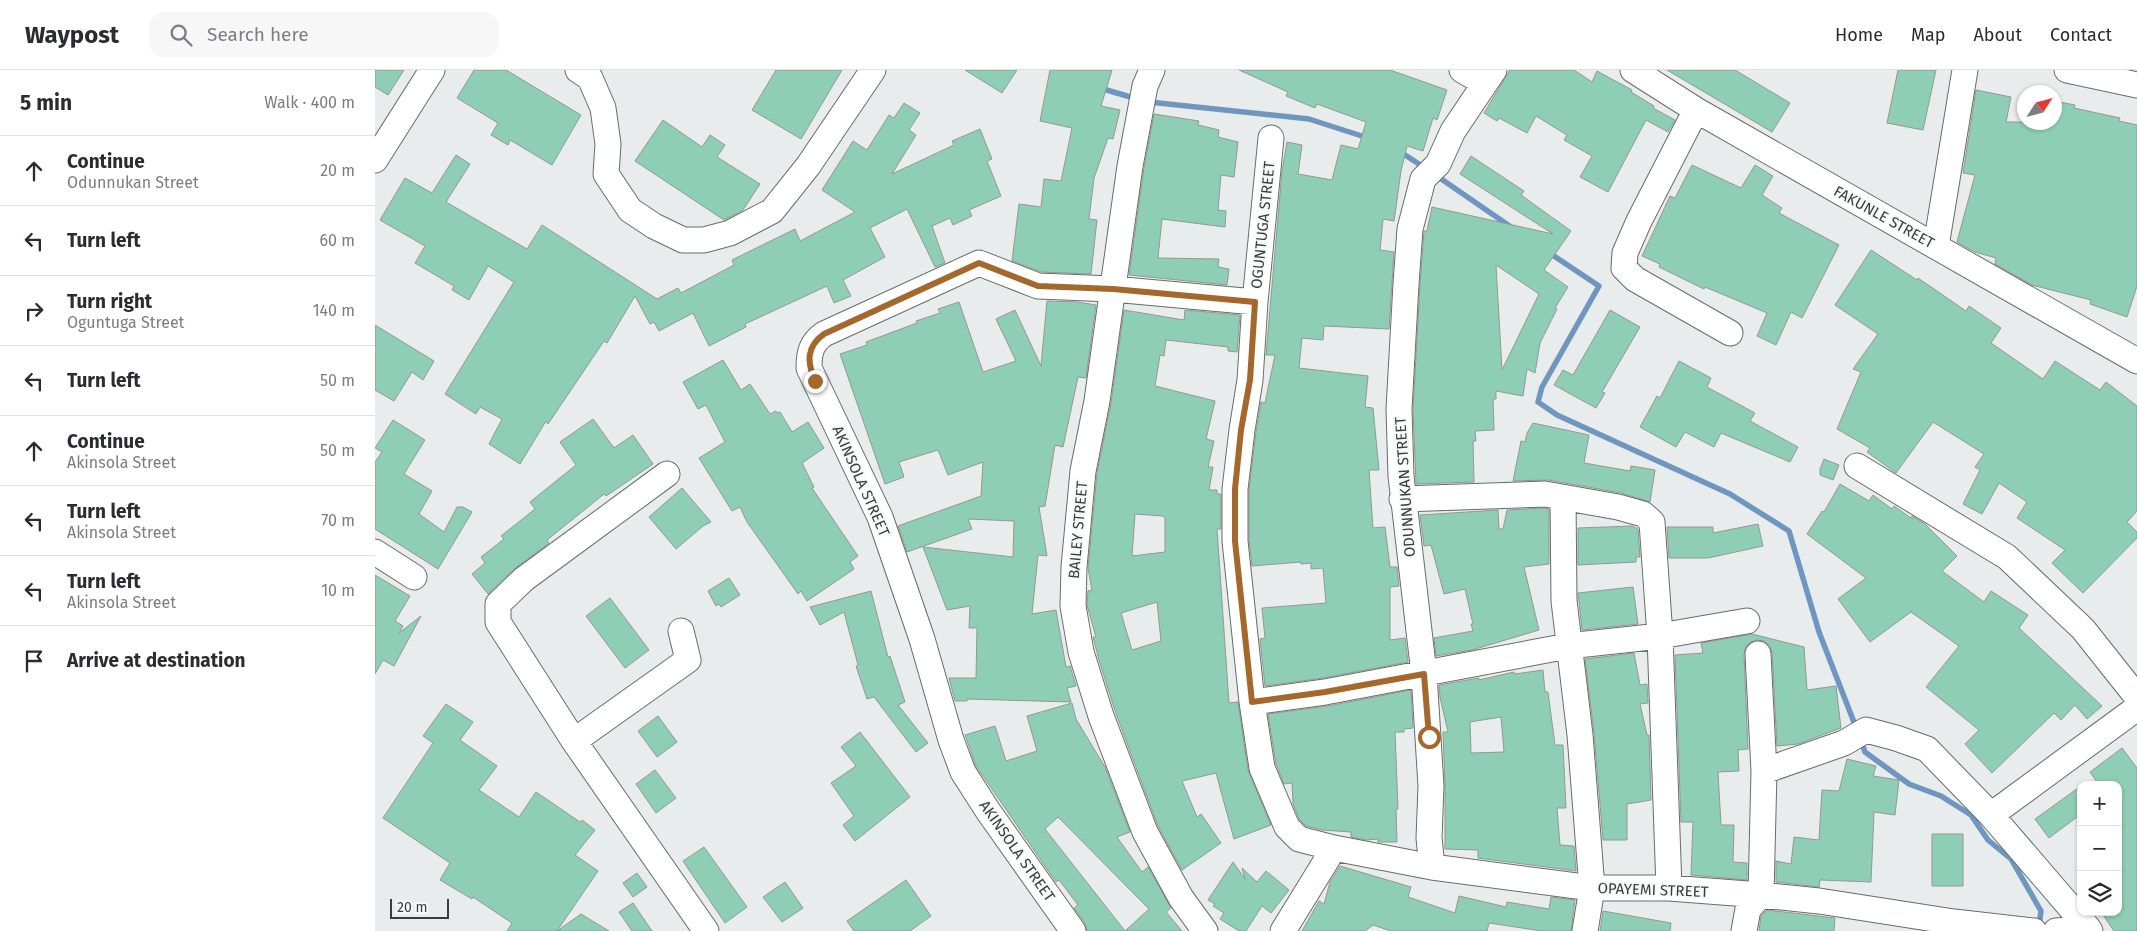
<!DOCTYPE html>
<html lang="en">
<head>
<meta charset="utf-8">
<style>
  :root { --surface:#fff; --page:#f7f7f7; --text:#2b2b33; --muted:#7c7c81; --line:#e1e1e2 }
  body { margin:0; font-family:"Fira Sans",sans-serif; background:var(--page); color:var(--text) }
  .controls { position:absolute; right:15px; bottom:15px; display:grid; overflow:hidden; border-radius:10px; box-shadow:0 1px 4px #0004 }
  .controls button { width:45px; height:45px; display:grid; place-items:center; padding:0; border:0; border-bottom:1px solid var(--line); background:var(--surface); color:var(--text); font:25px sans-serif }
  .compass { position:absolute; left:1642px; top:15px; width:45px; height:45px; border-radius:50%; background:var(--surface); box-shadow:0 1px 4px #0004; rotate:54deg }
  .scale { position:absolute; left:15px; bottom:12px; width:59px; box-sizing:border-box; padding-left:5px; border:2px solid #3a3c3c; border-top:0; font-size:14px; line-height:18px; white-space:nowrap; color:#3a3c3c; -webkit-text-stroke:4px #f5faf9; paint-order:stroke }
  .stop { position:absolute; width:15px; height:15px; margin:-11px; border:4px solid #a4672c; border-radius:50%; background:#fff }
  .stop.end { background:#a4672c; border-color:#fff; box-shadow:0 1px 5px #0008 }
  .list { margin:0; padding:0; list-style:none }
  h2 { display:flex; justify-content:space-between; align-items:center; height:65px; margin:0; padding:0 20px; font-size:21px }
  h2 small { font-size:16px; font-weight:400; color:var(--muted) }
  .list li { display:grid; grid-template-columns:32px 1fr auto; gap:15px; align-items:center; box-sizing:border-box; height:70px; padding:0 20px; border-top:1px solid var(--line) }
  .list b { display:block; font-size:19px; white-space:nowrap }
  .list p { margin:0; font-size:16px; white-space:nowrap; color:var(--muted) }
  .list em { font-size:16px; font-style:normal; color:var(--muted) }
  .icon { flex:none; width:28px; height:28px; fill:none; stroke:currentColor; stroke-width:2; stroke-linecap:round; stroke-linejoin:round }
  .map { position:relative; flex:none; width:1762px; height:861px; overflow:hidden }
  header { display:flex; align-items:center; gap:30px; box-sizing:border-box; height:70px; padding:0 25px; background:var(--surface); border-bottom:1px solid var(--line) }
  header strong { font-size:24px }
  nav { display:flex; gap:28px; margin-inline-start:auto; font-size:18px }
  .search { width:350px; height:45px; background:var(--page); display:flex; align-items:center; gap:12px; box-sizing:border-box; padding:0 18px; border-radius:15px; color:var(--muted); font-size:19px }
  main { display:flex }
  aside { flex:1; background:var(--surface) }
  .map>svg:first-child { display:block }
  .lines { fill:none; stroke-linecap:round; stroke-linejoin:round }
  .stream { stroke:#6e96be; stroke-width:5.5 }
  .building { fill:#8dceb5; stroke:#949796; fill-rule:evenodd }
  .minor-casing { stroke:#686c6c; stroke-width:27 }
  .minor { stroke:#fff; stroke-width:25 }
  .route { stroke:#a4672c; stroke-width:6 }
  .labels { text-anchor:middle; stroke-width:4; stroke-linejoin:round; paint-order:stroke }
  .street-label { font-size:15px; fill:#3a3c3c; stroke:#f5faf9 }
</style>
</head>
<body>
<header>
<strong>Waypost</strong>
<div class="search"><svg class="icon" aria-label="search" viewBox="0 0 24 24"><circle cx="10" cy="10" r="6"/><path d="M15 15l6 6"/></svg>Search here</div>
<nav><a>Home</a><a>Map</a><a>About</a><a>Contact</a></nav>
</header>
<main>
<aside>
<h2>5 min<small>Walk · 400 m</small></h2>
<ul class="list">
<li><svg class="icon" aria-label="ahead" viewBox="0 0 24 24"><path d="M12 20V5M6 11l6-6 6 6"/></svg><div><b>Continue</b><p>Odunnukan Street</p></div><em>20 m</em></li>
<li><svg class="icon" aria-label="left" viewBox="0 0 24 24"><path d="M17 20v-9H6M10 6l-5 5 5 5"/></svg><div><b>Turn left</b></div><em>60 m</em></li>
<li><svg class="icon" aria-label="right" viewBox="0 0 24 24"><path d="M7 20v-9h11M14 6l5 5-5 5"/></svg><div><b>Turn right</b><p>Oguntuga Street</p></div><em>140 m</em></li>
<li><svg class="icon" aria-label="left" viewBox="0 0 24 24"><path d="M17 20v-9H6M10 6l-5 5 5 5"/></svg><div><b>Turn left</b></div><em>50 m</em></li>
<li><svg class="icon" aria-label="ahead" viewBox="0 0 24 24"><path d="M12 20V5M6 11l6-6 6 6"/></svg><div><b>Continue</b><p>Akinsola Street</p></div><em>50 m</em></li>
<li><svg class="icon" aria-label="left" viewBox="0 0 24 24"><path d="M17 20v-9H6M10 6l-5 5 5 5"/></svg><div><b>Turn left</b><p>Akinsola Street</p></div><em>70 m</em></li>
<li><svg class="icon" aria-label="left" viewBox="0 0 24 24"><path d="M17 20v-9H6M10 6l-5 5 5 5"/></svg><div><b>Turn left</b><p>Akinsola Street</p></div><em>10 m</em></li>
<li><svg class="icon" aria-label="arrive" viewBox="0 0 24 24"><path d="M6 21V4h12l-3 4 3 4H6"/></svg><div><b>Arrive at destination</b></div></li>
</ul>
</aside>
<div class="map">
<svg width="1762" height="861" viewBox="0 0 1762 861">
  <rect width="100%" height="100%" fill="#e8ecec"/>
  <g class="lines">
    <!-- stream -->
    <path class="stream" d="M725 18 762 29
      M774 32 934 49 993 68
      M1024 81 1050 98
      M1059 104 1136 157
      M1173 182 1224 216 1167 317 1163 332 1182 345 1355 424 1414 461 1444 562 1482 660
      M1486 671 1490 682 1534 714 1566 726 1596 745 1613 770 1636 789 1666 841 1664 856"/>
  </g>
  <!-- building -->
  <path class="building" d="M0 0H29L13 25 0 17Z
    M99 0H131L206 45 177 95 135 70 133 75 116 65 123 53 82 28Z
    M401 0H467L426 69 377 40Z
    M590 0H642L627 23Z
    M675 0H737L726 36 745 40 738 69 733 68 719 108 714 149 722 150 716 204 666 202 637 191 644 134 666 137 669 109 686 111 697 58 665 51Z
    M864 0H1015L1072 20 1062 50 1058 48 1048 81 1032 76 1026 101 1019 151 1008 149 1005 180 1019 182 1014 259 949 256 948 270 927 268 924 298 993 306 990 337 998 338 1004 400H994L998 458 1010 457 1015 497H1022L1024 516 1015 517V570L1030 568 1033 592 948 608 890 616 885 569 890 568 887 538 951 533 948 498 936 499V493L926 494V492L877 496 874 470V420L881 362 886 332 890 333 900 285H891L907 101 912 72 927 75 923 104 957 110 966 75 983 79 991 52 942 34 940 38 911 26 913 22Z
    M1135 0H1199L1217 12 1222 1 1257 20 1256 22 1279 36 1278 38 1300 50 1293 62 1271 50 1233 122 1205 107 1217 86 1189 70 1192 65 1161 46 1152 63 1124 48 1122 51 1109 43Z
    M1292 0H1360L1415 33 1397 62Z
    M1523 0H1561L1548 60 1512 53Z
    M1601 20 1636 27 1631 52H1680V31L1700 35 1699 38 1745 48 1744 51 1762 55V216L1752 247 1715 234 1716 230 1657 215 1620 194 1621 188 1600 182 1582 172 1600 105 1588 103Z
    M529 33 545 43 534 60 541 65 517 104 579 75 577 71 605 59 617 89 612 91 626 126 594 140 597 146 578 155 575 148 557 156 570 193 560 197 532 139 495 158 510 187 468 210 476 226 459 233 452 216 370 254 371 257 334 276 318 243 284 261 279 252 275 254 260 226 232 273 229 271 173 354 171 351 145 394 114 374 127 349 105 337 101 344 70 324 139 212 113 196 94 230 77 220 79 216 40 193 50 176 5 150 30 108 57 123 81 85 95 94 71 132 152 179 167 155 282 229 303 218 306 223 359 195 357 190 420 159 425 171 480 142 447 120 478 71 492 80 514 45 519 48Z
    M779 44 824 51 823 55 844 60 843 67 863 72 859 107 846 105 843 140 851 141 850 157 787 149 783 188 844 189 843 197 854 199 852 215 754 205 769 98Z
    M288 50 327 77 335 65 350 75 342 87 385 114 368 140 349 150 260 91Z
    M1096 86 1149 121 1146 125 1196 161 1169 200 1193 217 1180 238 1182 239 1165 273 1160 303 1152 299 1148 326 1121 321V329H1118L1119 360 1100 361 1101 371H1098L1099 412 1041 414 1038 339 1045 215 1049 161H1052L1057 137 1178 164 1085 104ZM1121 195 1164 224 1127 300Z
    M1317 95 1366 118 1380 95 1398 106 1387 125 1407 138 1404 143 1464 175 1427 248 1416 242 1401 275 1382 266 1392 243 1330 217 1329 219 1284 197 1285 194 1267 186 1295 126 1300 128Z
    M1496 180 1542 210 1543 208 1591 241 1594 236 1626 258 1616 273 1668 309 1680 291 1725 320 1731 312 1762 336V441L1752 452 1762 462V468L1708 523 1677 493 1690 480 1642 448 1652 432 1624 413 1607 444 1588 434 1605 400 1600 397 1609 384 1558 352 1521 403 1492 382 1495 378 1462 359 1486 302 1478 299 1503 264 1460 235Z
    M672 231 702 232 721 235 711 308 703 307 688 377 680 375 670 436 664 437 672 486 663 485 657 544 681 540 691 597 695 596 701 616 692 618 696 632 592 629V631H580L574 608H601L602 558H594L595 536 572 540 548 477 638 487 639 451 593 449 597 459 532 482 523 456 606 426 608 392 573 405 563 380 524 392 529 407 510 414 465 284 492 275 491 272 542 253 541 251 565 243 563 239 584 232 608 302 641 291 621 249 640 240 666 296Z
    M749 240 809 250 810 240 865 245 862 282 853 281V277L791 270 789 286 785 285 780 316 840 331 831 369 839 371 833 397H838L834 420H842V424H846V459H842L854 633 863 632 873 700 896 755 859 769 841 703 807 711 822 747 826 744 846 773 807 800 783 756 740 641 724 590 718 567H721L712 535 713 521 717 520 713 498 722 403 736 333ZM760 444 788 446 790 448V482L757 486ZM782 532 786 571 757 580 746 543Z
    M1235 240 1265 257 1227 322 1230 323 1221 338 1179 315 1188 300 1198 305Z
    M0 255 59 291 48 310 37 302 19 331 0 320Z
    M348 290 366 320 375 314 395 344 401 341 402 343 405 342 417 362 433 352 449 378 427 393 439 417 437 418 483 486 475 492 479 499 432 531 426 521 423 524 372 452 365 437 357 441 324 388 350 372 331 335 323 339 308 312Z
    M1304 291 1336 308 1332 317 1380 343 1375 351 1423 377 1415 392 1346 363 1339 377 1310 362 1301 377 1265 357 1282 326 1285 328Z
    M218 349 239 378 258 365 278 394 231 426 229 424 172 470 174 473 139 499 113 524 97 504 110 493 106 487 129 469 126 466 160 439 155 432 201 395 185 372Z
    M18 350 50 370 29 404 57 421 44 444 69 462 82 437H88L97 442 63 499 0 459V392L7 382 0 378Z
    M1158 353 1214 365 1209 393 1255 401 1256 396 1280 400 1275 432 1246 423 1173 410 1138 411 1146 371 1150 372 1152 363Z
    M1449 389 1464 395 1458 410 1445 405V399Z
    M1465 414 1494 431 1498 425 1517 439 1519 436 1536 448 1537 446 1550 454 1582 486 1567 501 1609 532 1616 521 1653 545 1644 558 1727 636 1712 649 1700 635 1686 650 1679 643 1617 703 1590 674 1604 660 1551 617 1584 576 1536 542 1495 572 1463 529 1491 508 1432 464 1447 441 1449 442Z
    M307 418 336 452 328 456 301 479 274 447Z
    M1169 438 1174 439V494L1149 497 1164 560 1097 580 1061 586 1059 568 1098 561 1096 554H1098L1090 519 1069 524 1056 475 1049 476 1045 445 1123 440 1124 459H1128L1132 440Z
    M1383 454 1388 476 1333 488H1294L1292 457H1338V463Z
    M1257 456 1263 459 1265 487H1261V492L1203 495V458Z
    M0 505 35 526 20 551 28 556 24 563 46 546 19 596 8 590 0 604Z
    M354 508 365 525 346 537 344 534 341 536 333 521Z
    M1258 517 1263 554 1207 560 1203 523Z
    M496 521 513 587 515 586 530 632 523 635 553 673 541 682 499 627 492 629 481 596 483 595 469 542 445 555 435 537Z
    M235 528 274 580 250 598 211 546Z
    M1377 564 1429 577 1432 620 1461 616 1466 658 1423 674 1402 676 1397 583 1395 576 1389 571 1382 570 1375 572 1370 578 1369 585 1373 679 1363 680 1364 701 1343 702 1346 755H1359L1358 792 1372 793V810L1316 805 1318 752H1306L1300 585 1328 583 1326 573Z
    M1259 583 1265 615 1272 614 1273 633 1265 634 1272 665H1274L1276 730 1252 734V770H1228L1219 663 1210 589Z
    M1168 600 1170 622H1173L1180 675H1188L1191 738H1182L1185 775 1199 776 1201 801 1103 788V780L1070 779V715L1068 662H1073L1065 627 1064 615 1104 608V610L1139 602 1140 604ZM1126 647 1129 682 1096 683 1095 652Z
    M1036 620 1038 658 1029 659V662H1020L1023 739H1021L1022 772H1003V769L991 770 976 767V762L947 760 931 756 924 749 918 734 917 713 909 714 901 694 893 644 953 636Z
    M697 633 701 649 730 697 755 762 742 767 767 802 773 797 796 838 791 842 807 861H750L774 839 683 747 670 759 750 861H712L710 853 699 838 703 835 684 810 681 812 601 696 590 665 620 656 631 691 662 681 652 646Z
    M71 634 98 652 85 670 122 696 104 720 144 747 161 722 205 752 207 750 220 760 200 785 223 801 182 861H132L137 853 98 827 97 829 65 810 75 793 8 748 58 673 48 666Z
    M283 646 302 672 282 687 263 661Z
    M485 662 535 727 480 771 468 755 479 746 456 713 481 696 466 677Z
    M1747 678 1762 698V861H1739L1726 842H1743V715H1724L1715 702Z
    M1472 689 1501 696 1498 706 1524 710 1520 745 1499 742 1496 812 1445 810 1444 817 1401 812V791L1416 794 1419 767 1444 770 1447 720 1464 721Z
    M280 700 301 728 281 743 261 714Z
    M1706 716V744L1674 768 1660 749Z
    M1557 764H1588V816H1557Z
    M329 777 372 837 350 853 308 791Z
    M858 792 870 809 867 798 882 812 891 801 914 820 896 843 887 836 871 861H864L845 849 849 843 838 836 840 834 833 830Z
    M965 796 1036 817 1033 827 1080 843 1084 826 1131 837 1132 832 1174 839 1176 827 1200 830 1196 861H1167L1114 853 1112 861H1016L998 855 990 861H927L944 831 949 834 955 812Z
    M262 803 272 817 258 827 248 813Z
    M531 810 556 846 535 861H479L472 851Z
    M410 812 428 838 407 852 388 827Z
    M258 833 277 861H257L244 842Z
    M1392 840 1460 848 1459 861H1384L1386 846Z
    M1228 841 1296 853 1295 861H1225Z
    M206 844 234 861H182Z"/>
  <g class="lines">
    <defs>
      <path id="minor" d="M203 0 215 8 228 38 233 74 231 104 255 140 279 156 308 170H329L355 163 397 141 433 96 498 0
        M777 0 770 16 755 96 722 331 708 401 699 497 698 536 706 582 726 646 770 762 806 828 830 861
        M1087 0 1110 13
        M1258 0 1321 40 1762 291
        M1692 0 1762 15
        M1321 40 1264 151 1250 183 1249 198 1260 209 1355 263
        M896 68 880 232 875 310 867 360 860 419V471L877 632 887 698 912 757 924 769 959 778 1057 797 1217 818H1294L1386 825 1444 831 1579 852 1659 861
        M0 90 57 0
        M1561 176 1590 0
        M1482 396 1632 487 1708 559 1762 627
        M292 404 149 509 123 534V552L199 671 331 861
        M1188 428 1189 531 1205 665 1217 818 1210 861
        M1027 429 1170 424 1243 437 1268 444 1277 452 1285 566 1294 818
        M0 482 39 507
        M877 632 950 622 1193 576 1285 566 1372 551
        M199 671 313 590 306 561
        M1389 701 1469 673 1491 660 1521 668 1552 679 1616 745 1713 858
        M1616 745 1762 638
        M1057 797 1054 768 1056 716 1049 604 1026 406 1024 339 1031 214 1035 159 1048 109 1063 94 1078 61 1119 0
        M698 861 613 741 588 702 576 670 547 569 505 447 434 298C434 283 436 273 449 264L604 193 663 216 738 219 880 232
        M908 861 959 778
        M1369 861 1373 839 1386 825 1389 701 1383 584
        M1681 861 1713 858 1715 861"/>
    </defs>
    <!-- minor casing -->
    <use href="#minor" class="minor-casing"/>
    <!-- minor -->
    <use href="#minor" class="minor"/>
  </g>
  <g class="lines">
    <!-- route -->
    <path class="route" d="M440 311C432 292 431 277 449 264L604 193 663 216 738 219 880 232 875 310 866 360 860 419V471L877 632 950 622 1049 604 1054 667"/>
  </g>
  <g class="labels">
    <!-- street labels -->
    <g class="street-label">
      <text transform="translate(1509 147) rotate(29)" y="5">FAKUNLE STREET</text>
      <text transform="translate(888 155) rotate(-84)" y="5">OGUNTUGA STREET</text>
      <text transform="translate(486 411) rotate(66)" y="5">AKINSOLA STREET</text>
      <text transform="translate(1030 417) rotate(-94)" y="5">ODUNNUKAN STREET</text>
      <text transform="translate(703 460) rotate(-85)" y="5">BAILEY STREET</text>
      <text transform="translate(642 781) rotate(55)" y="5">AKINSOLA STREET</text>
      <text transform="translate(1278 820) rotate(2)" y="5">OPAYEMI STREET</text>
    </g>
  </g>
</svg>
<div class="controls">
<button>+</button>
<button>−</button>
<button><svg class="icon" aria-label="layers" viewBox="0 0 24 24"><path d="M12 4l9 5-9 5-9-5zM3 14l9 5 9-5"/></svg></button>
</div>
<svg class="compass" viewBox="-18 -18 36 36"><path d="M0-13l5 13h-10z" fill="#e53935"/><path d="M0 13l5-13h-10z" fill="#7c7c81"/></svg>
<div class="scale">20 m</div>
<div class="stop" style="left:1054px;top:667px"></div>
<div class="stop end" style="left:440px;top:311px"></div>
</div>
</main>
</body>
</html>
